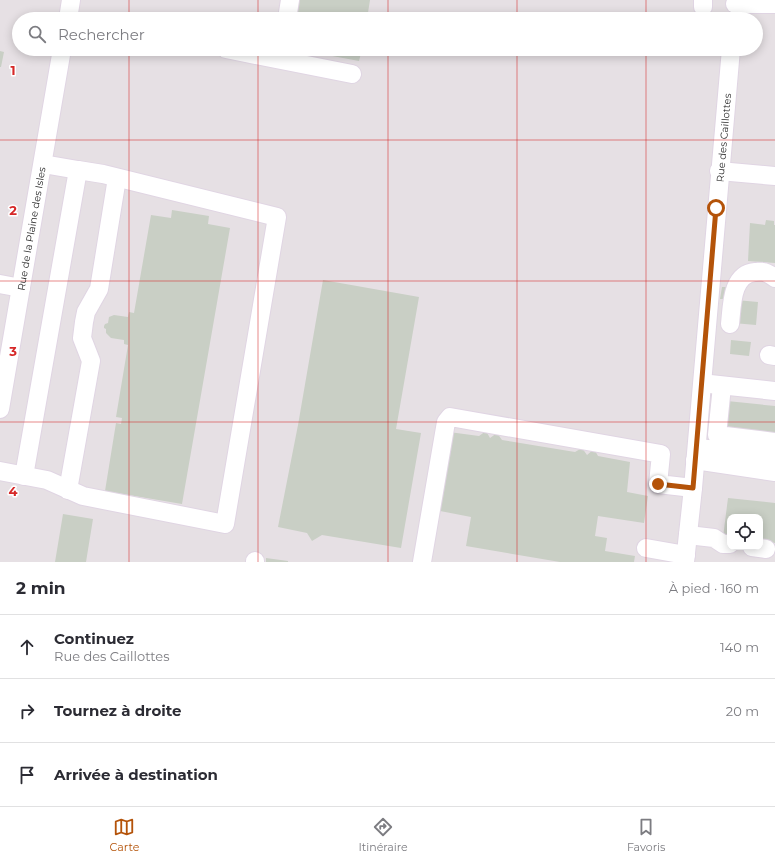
<!DOCTYPE html>
<html lang="fr">
<head>
<meta charset="utf-8">
<style>
  :root { --surface:#fff; --page:#f7f7f7; --text:#2b2b33; --muted:#7c7c81; --line:#e1e1e2; --accent:#b45309 }
  body { margin:0; font-family:Montserrat,sans-serif; background:var(--page); color:var(--text) }
  .controls { position:absolute; right:12px; bottom:12px; display:grid; overflow:hidden; border-radius:8px; box-shadow:0 2px 10px #0003 }
  .controls button { width:36px; height:36px; display:grid; place-items:center; padding:0; border:0; border-bottom:1px solid var(--line); background:var(--surface); color:var(--text); font:20px sans-serif }
  .stop { position:absolute; width:12px; height:12px; margin:-9px; border:3px solid #b45309; border-radius:50%; background:#fff }
  .stop.end { background:#b45309; border-color:#fff; box-shadow:0 1px 4px #0008 }
  .list { margin:0; padding:0; list-style:none }
  h2 { display:flex; justify-content:space-between; align-items:center; height:52px; margin:0; padding:0 16px; font-size:17px }
  h2 small { font-size:13px; font-weight:400; color:var(--muted) }
  .list li { display:grid; grid-template-columns:26px 1fr auto; gap:12px; align-items:center; box-sizing:border-box; height:64px; padding:0 16px; border-top:1px solid var(--line) }
  .list b { display:block; font-size:15px; white-space:nowrap }
  .list p { margin:0; font-size:13px; white-space:nowrap; color:var(--muted) }
  .list em { font-size:13px; font-style:normal; color:var(--muted) }
  .icon { flex:none; width:22px; height:22px; fill:none; stroke:currentColor; stroke-width:2; stroke-linecap:round; stroke-linejoin:round }
  .map { position:relative; flex:none; width:775px; height:562px; overflow:hidden }
  .search { position:absolute; background:var(--surface); box-shadow:0 2px 10px #0003; left:12px; right:12px; top:12px; height:44px; display:flex; align-items:center; gap:10px; box-sizing:border-box; padding:0 14px; border-radius:22px; color:var(--muted); font-size:15px }
  .sheet { height:244px; background:var(--surface) }
  nav { display:flex; justify-content:space-around; align-items:center; box-sizing:border-box; height:56px; border-top:1px solid var(--line); background:var(--surface); font-size:11px; color:var(--muted) }
  nav a { display:grid; justify-items:center; gap:2px }
  nav .on { color:var(--accent) }
  .map>svg:first-child { display:block }
  .industrial { fill:#e6e0e4; fill-rule:evenodd }
  .building { fill:#c9cfc5 }
  .lines { fill:none; stroke-linecap:round; stroke-linejoin:round }
  .minor-casing { stroke:#e0d5e3; stroke-width:20 }
  .minor { stroke:#fff; stroke-width:18 }
  .route { stroke:#b45309; stroke-width:5 }
  .grid { fill:none; stroke:#d62828; stroke-width:1; stroke-opacity:0.55 }
  .labels { text-anchor:middle; stroke-width:3; stroke-linejoin:round; paint-order:stroke }
  .street-label { font-size:10px; fill:#2c2c2c; stroke:#fff }
  .grid-label { font-size:13px; text-anchor:middle; font-weight:bold; fill:#d62828; stroke:#fff; stroke-width:3; stroke-linejoin:round; paint-order:stroke }
</style>
</head>
<body>
<div class="map">
<svg width="775" height="562" viewBox="0 0 775 562">
  <rect width="100%" height="100%" fill="#e6ede0"/>
  <!-- industrial -->
  <path class="industrial" d="M0 0H775V562H0ZM19 19H756V49H19ZM730 517H760V547H730Z"/>
  <!-- building -->
  <path class="building" d="M297 0H370L367 19H294Z
    M295 49H362L359 61Z
    M0 51 4 52 1 67H0Z
    M172 210 209 216 208 224 230 228 182 504 105 491 116 423 121 424 122 418 116 417 128 345 124 344V340L111 338 106 333V329L104 328V326L105 324 108 323 109 317 114 315 128 317 129 312 134 313 151 215 171 218Z
    M766 220 774 221V225H775V263L748 261 750 223 765 225Z
    M323 280 419 297 396 429 421 433 401 548 322 535 312 541 307 533 278 527 298 425Z
    M722 287H728L727 299H720Z
    M736 300 758 302 756 325 733 323Z
    M731 340 751 342 749 356 730 354Z
    M727 401 775 406V439L723 433Z
    M486 431 490 438 497 433 502 440 575 452 582 448 587 455 594 449 598 456 630 462 627 492 648 496 644 523 598 516 595 536 607 538 605 551 635 556 634 562H560L466 546 471 517 435 510 449 432 479 436Z
    M728 498 775 503V543L760 541V517H730V538L723 537Z
    M63 514 93 519 86 562H55Z
    M266 558 288 561V562H266Z"/>
  <g class="lines">
    <defs>
      <g id="minor">
        <path d="M735 4H775"/>
        <path d="M703 7V0"/>
        <path d="M68 19 71 0"/>
        <path d="M287 19 290 0"/>
        <path d="M226 49 352 74"/>
        <path d="M719 171 775 176"/>
        <path d="M0 284 21 288"/>
        <path d="M730 324C732 307 731 274 755 272 758 272 762 271 764 272 768 273 772 276 775 278"/>
        <path d="M769 355 775 356"/>
        <path d="M710 384 775 391"/>
        <path d="M722 386 717 435 775 442"/>
        <path id="s1" d="M0 409 62 49"/>
        <path d="M697 448 775 455"/>
        <path d="M695 460 775 472"/>
        <path d="M0 471 47 480 83 496 225 524 277 217 103 174 78 170"/>
        <path d="M24 476 78 170 43 164"/>
        <path d="M68 490 91 361 82 338 84 322 86 312 99 289 117 178"/>
        <path d="M688 535 714 538 723 544H730"/>
        <path d="M752 547 766 549"/>
        <path d="M646 548 686 555"/>
        <path d="M255 562V561"/>
        <path d="M422 562 446 422 450 417 661 454 658 484 693 488"/>
        <path id="s2" d="M685 562 693 488 731 49"/>
      </g>
    </defs>
    <!-- minor casing -->
    <use href="#minor" class="minor-casing"/>
    <!-- minor -->
    <use href="#minor" class="minor"/>
  </g>
  <g class="lines">
    <!-- route -->
    <path class="route" d="M658 484 693 488 716 208"/>
  </g>
  <!-- grid -->
  <path class="grid" d="M129 0V19M258 0V19M388 0V19M517 0V19M646 0V19M129 49V562M258 49V562M388 49V562M517 49V562M646 49V562M0 140H775M0 281H775M0 422H775"/>
  <g class="labels">
    <!-- street labels -->
    <g class="street-label">
      <text dy="4" stroke="none"><textPath href="#s2" startOffset="426">Rue des Caillottes</textPath></text>
      <text dy="4" stroke="none"><textPath href="#s1" startOffset="183">Rue de la Plaine des Isles</textPath></text>
    </g>
  </g>
  <g class="grid-label">
    <text x="13" y="75">1</text>
    <text x="13" y="215">2</text>
    <text x="13" y="356">3</text>
    <text x="13" y="496">4</text>
  </g>
</svg>
<div class="controls">
<button><svg class="icon" aria-label="locate" viewBox="0 0 24 24"><circle cx="12" cy="12" r="6"/><path d="M12 2v4M12 18v4M2 12h4M18 12h4"/></svg></button>
</div>
<div class="stop" style="left:716px;top:208px"></div>
<div class="stop end" style="left:658px;top:484px"></div>
<div class="search"><svg class="icon" aria-label="search" viewBox="0 0 24 24"><circle cx="10" cy="10" r="6"/><path d="M15 15l6 6"/></svg>Rechercher</div>
</div>
<section class="sheet">
<h2>2 min<small>À pied · 160 m</small></h2>
<ul class="list">
<li><svg class="icon" aria-label="ahead" viewBox="0 0 24 24"><path d="M12 20V5M6 11l6-6 6 6"/></svg><div><b>Continuez</b><p>Rue des Caillottes</p></div><em>140 m</em></li>
<li><svg class="icon" aria-label="right" viewBox="0 0 24 24"><path d="M7 20v-9h11M14 6l5 5-5 5"/></svg><div><b>Tournez à droite</b></div><em>20 m</em></li>
<li><svg class="icon" aria-label="arrive" viewBox="0 0 24 24"><path d="M6 21V4h12l-3 4 3 4H6"/></svg><div><b>Arrivée à destination</b></div></li>
</ul>
</section>
<nav>
<a class="on"><svg class="icon" aria-label="map" viewBox="0 0 24 24"><path d="M3 6l6-2 6 2 6-2v14l-6 2-6-2-6 2zM9 4v14M15 6v14"/></svg>Carte</a>
<a><svg class="icon" aria-label="directions" viewBox="0 0 24 24"><path d="M12 3l9 9-9 9-9-9zM9 14v-3h6M13 9l2 2-2 2"/></svg>Itinéraire</a>
<a><svg class="icon" aria-label="saved" viewBox="0 0 24 24"><path d="M7 4h10v16l-5-4-5 4z"/></svg>Favoris</a>
</nav>
</body>
</html>
